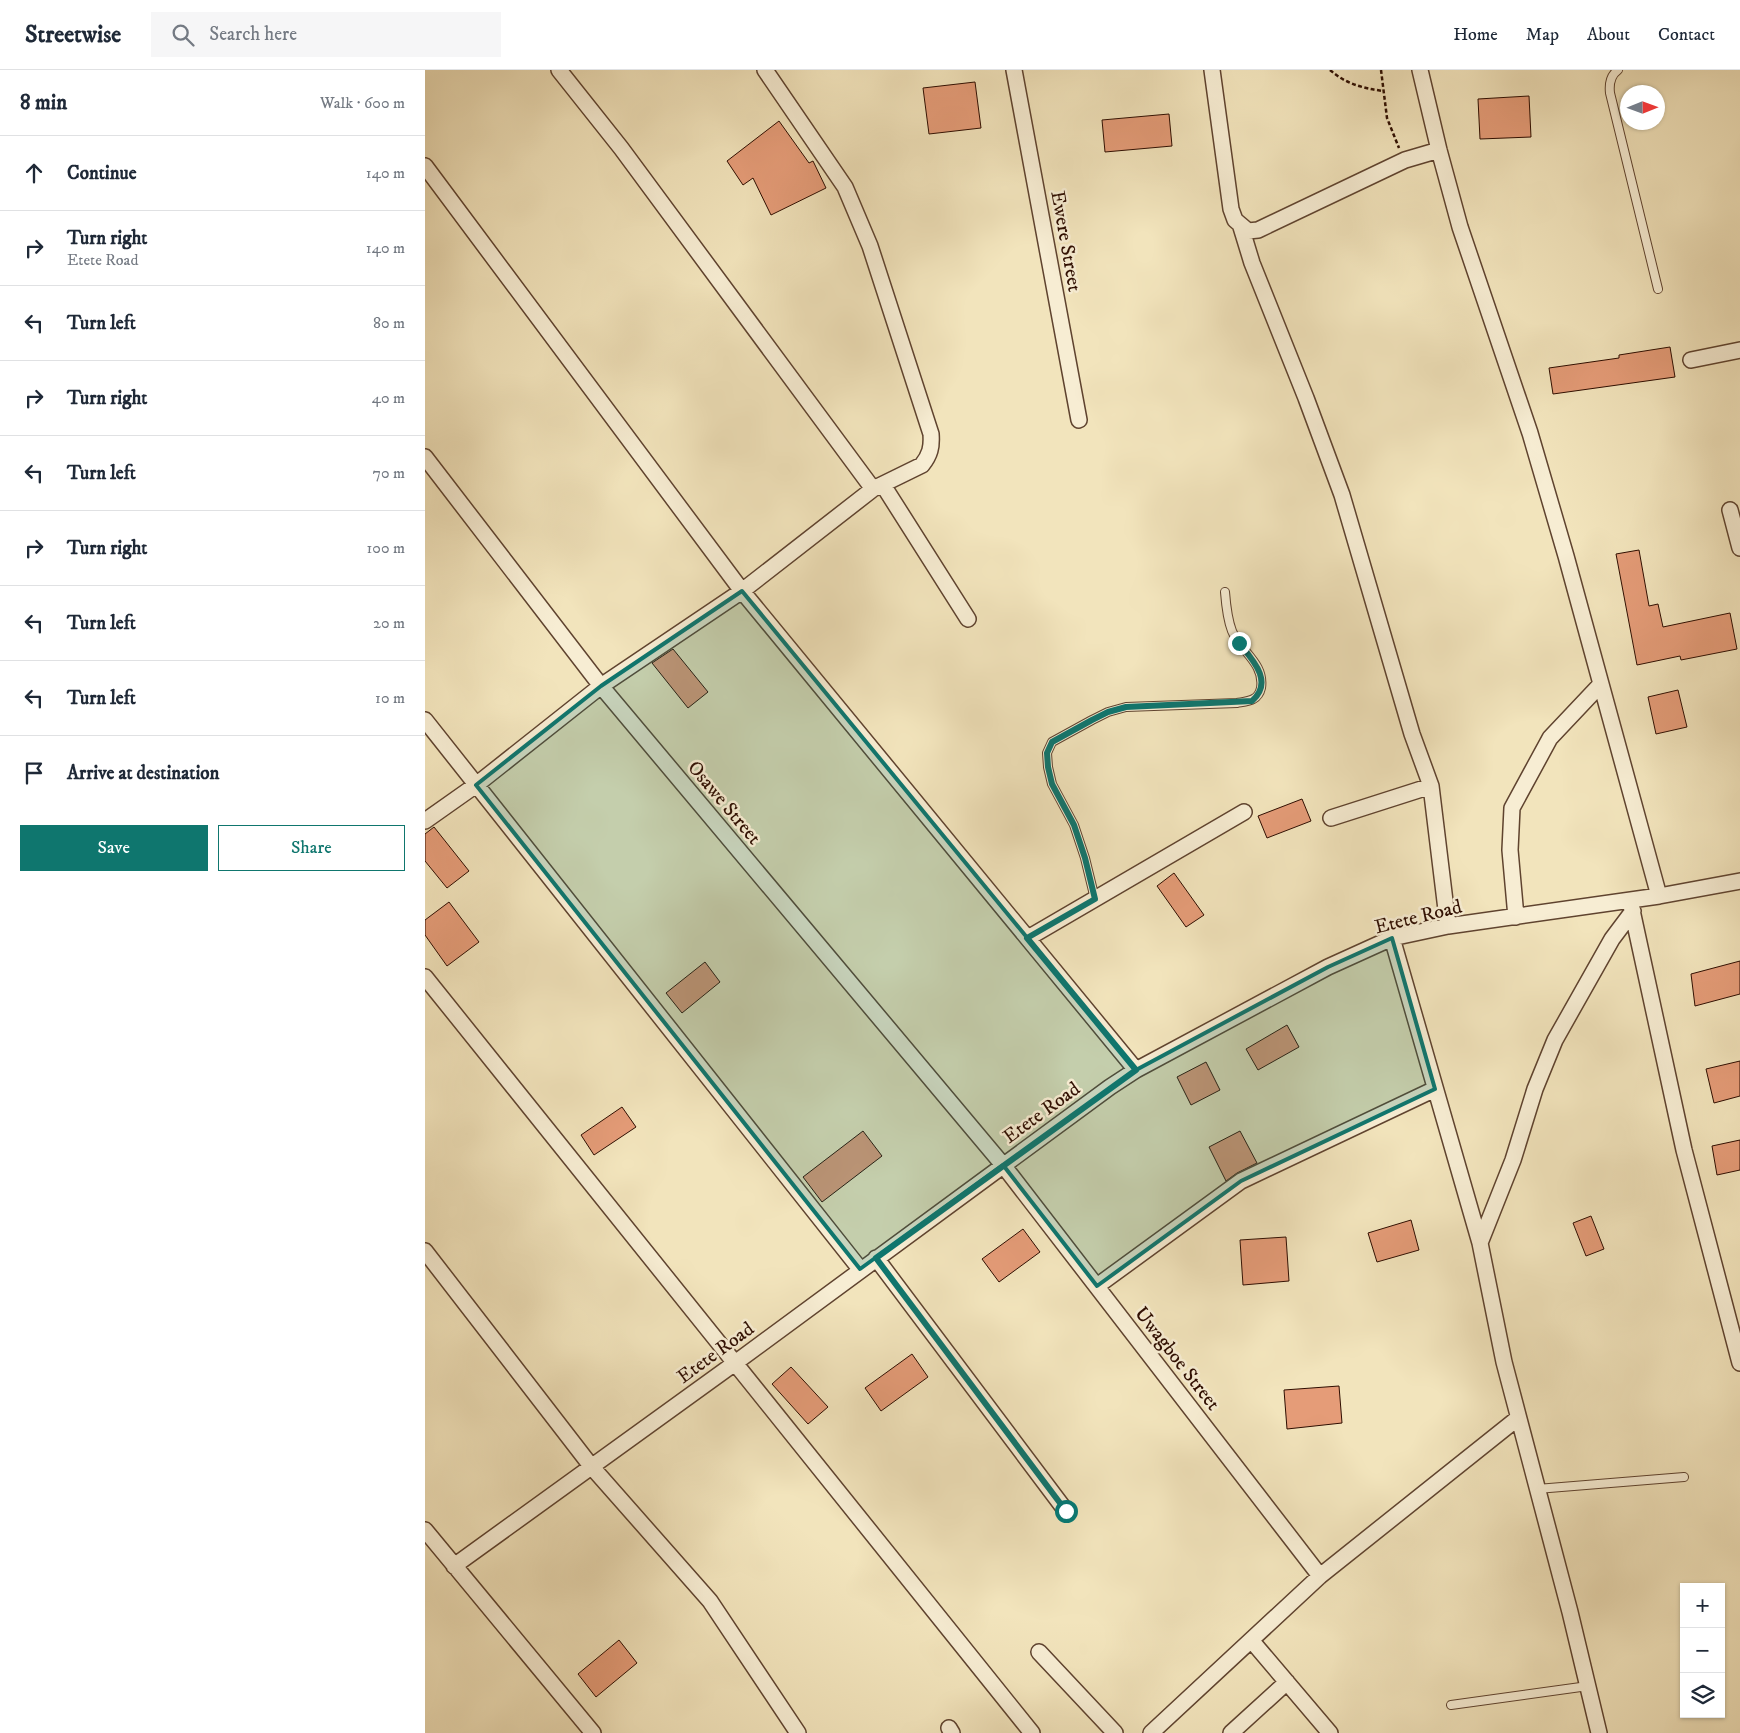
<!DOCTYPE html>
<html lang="en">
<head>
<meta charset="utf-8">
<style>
  :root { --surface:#fff; --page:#f6f6f7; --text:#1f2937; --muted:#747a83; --line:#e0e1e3; --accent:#0f766e }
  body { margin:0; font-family:"IM FELL DW Pica",serif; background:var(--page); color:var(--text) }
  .controls { position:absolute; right:15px; bottom:15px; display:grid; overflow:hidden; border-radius:0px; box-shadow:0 1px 4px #0004 }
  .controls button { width:45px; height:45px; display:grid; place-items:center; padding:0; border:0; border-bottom:1px solid var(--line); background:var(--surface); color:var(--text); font:25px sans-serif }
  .compass { position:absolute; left:1195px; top:15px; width:45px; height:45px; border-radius:50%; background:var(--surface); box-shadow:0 1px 4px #0004; rotate:89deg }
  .stop { position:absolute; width:15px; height:15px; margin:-11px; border:4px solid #0f766e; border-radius:50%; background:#fff }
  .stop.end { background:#0f766e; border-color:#fff; box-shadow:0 1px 5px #0008 }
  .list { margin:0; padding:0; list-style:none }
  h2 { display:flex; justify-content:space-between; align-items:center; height:65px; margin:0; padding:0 20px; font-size:21px }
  h2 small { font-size:16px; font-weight:400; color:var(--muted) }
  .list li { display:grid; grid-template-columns:32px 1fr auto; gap:15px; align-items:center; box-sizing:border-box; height:75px; padding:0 20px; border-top:1px solid var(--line) }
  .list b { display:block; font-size:19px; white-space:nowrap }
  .list p { margin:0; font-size:16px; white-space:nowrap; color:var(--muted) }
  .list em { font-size:16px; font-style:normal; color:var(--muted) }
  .actions { display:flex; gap:10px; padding:15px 20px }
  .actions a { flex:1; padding:11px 0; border:1px solid var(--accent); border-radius:0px; text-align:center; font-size:18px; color:var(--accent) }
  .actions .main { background:var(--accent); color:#fff }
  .icon { flex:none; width:28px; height:28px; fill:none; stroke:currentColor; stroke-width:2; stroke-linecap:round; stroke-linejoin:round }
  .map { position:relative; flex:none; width:1315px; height:1663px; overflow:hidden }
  header { display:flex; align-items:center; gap:30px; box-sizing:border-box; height:70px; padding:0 25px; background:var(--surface); border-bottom:1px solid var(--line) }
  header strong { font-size:24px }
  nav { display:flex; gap:28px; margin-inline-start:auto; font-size:18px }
  .search { width:350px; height:45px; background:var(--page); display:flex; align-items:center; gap:12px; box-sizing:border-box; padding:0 18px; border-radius:0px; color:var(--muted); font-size:19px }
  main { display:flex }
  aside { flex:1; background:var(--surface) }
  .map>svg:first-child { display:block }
  .building { fill:#e59c78; stroke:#2e0d00 }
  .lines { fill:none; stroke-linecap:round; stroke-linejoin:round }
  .lane-casing { stroke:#5f432f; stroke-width:10 }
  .street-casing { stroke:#5f432f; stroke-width:18 }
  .path { stroke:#2e0d00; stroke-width:2.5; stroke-dasharray:4 2.5; stroke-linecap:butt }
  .lane { stroke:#f7edd3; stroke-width:8 }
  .street { stroke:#f7edd3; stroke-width:15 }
  .route { stroke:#0f766e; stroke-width:6 }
  .marked { fill:#0f766e; fill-opacity:0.2; stroke:#0f766e; stroke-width:4; stroke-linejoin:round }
  .labels { text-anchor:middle; stroke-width:5; stroke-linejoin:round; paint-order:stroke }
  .street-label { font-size:20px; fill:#2e0d00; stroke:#f7edd3 }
</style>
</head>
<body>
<header>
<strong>Streetwise</strong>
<div class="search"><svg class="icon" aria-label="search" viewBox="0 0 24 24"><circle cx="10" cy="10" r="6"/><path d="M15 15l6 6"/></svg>Search here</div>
<nav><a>Home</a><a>Map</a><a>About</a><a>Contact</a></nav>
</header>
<main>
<aside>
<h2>8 min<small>Walk · 600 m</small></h2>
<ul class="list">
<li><svg class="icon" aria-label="ahead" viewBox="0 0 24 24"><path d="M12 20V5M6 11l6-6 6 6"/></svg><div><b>Continue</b></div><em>140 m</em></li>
<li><svg class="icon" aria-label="right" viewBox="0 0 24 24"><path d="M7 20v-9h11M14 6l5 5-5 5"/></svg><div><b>Turn right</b><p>Etete Road</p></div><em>140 m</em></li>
<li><svg class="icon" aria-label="left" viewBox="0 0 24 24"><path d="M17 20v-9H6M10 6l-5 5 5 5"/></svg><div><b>Turn left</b></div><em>80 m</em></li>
<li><svg class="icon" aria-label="right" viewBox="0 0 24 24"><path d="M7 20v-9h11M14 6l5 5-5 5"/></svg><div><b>Turn right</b></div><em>40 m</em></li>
<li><svg class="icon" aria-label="left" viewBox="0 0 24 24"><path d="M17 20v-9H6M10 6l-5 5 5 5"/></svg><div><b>Turn left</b></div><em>70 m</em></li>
<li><svg class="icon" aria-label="right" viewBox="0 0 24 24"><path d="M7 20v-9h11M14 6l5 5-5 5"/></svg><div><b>Turn right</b></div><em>100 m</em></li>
<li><svg class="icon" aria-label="left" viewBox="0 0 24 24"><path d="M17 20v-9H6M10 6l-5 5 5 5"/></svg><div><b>Turn left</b></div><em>20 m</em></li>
<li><svg class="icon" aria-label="left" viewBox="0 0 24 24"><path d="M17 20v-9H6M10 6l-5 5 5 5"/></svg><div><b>Turn left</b></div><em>10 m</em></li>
<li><svg class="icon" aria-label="arrive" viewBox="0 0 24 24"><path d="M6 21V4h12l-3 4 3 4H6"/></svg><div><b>Arrive at destination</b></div></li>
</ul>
<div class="actions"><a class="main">Save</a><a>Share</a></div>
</aside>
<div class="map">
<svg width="1315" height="1663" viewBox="0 0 1315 1663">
  <rect width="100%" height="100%" fill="#f2e4bc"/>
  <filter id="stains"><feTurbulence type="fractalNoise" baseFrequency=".004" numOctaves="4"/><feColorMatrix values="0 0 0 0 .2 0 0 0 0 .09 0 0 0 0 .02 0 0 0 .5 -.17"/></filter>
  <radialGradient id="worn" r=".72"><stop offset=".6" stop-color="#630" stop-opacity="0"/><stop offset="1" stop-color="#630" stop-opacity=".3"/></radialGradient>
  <!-- building -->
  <path class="building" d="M550 12 556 58 504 64 498 18Z
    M1104 26 1106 67 1055 69 1053 29Z
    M744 44 747 76 680 82 677 50Z
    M354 51 384 93 388 91 401 118 346 145 328 108 318 115 302 91Z
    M1245 277 1250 307 1128 324 1124 298 1194 288V285Z
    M1214 480 1224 536 1233 534 1238 557 1305 543 1312 579 1256 590 1255 586 1212 595 1191 484Z
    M248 579 283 622 263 638 227 593Z
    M1253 620 1262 657 1231 664 1223 627Z
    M877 729 886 751 842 768 833 746Z
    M9 757 44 801 22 818 0 791V764Z
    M749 803 779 845 761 857 732 816Z
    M24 832 54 872 22 896 0 865V850Z
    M1315 891V924L1270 936 1266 904Z
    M280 892 295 912 257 943 241 923Z
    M862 955 874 977 833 1000 821 979Z
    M1315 991V1026L1289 1033 1281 999Z
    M781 992 795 1020 766 1035 752 1007Z
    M197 1037 211 1057 169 1085 156 1065Z
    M438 1061 457 1086 397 1132 378 1107Z
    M815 1061 832 1093 812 1103 801 1111 784 1077Z
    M1315 1070V1100L1292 1105 1287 1076Z
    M1166 1146 1179 1179 1161 1186 1148 1153Z
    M986 1150 994 1180 952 1192 943 1163Z
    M598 1159 615 1182 574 1212 557 1189Z
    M861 1167 864 1211 818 1215 815 1170Z
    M487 1284 503 1307 456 1341 440 1318Z
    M366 1297 403 1337 383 1354 347 1314Z
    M914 1316 917 1353 862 1359 859 1320Z
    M194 1570 212 1593 171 1627 153 1604Z"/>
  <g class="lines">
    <defs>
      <path id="lane" d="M1193 0C1186 5 1184 14 1185 23L1233 219
        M670 829 660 788 649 755 627 714 623 697 622 683 627 672 667 650 683 642 701 637 812 633C823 631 833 631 836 618 840 593 815 581 807 561 802 548 801 535 800 522
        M1112 1419 1259 1407
        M1026 1635 1163 1616"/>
      <path id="street" d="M134 0 196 78 448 419
        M589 0 654 350
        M787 0 806 139 810 150 823 161 833 160 980 90 1014 80
        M995 0 1014 80 1035 157 1105 363 1141 486 1234 826
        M0 96 317 521 711 1000
        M816 157 827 193 881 328 917 425 987 664 1006 716 1023 856
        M1266 290 1315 280
        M0 387 176 616 578 1095 895 1506
        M458 415 543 549
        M1305 440 1315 478
        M0 650 435 1199
        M906 748 1006 716
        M0 751 51 715 176 616 317 521 448 419 497 395C505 385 507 377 506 364L445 176 420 117 340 0
        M1205 831 1259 1080 1315 1293
        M1091 847 1085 780 1087 738 1125 668 1176 614
        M603 868 819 742
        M967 868 1055 1173 1079 1292 1145 1542 1174 1663
        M0 907 607 1663
        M1055 1173 1088 1090 1110 1019 1130 970 1187 869 1208 841
        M0 1181 166 1396 285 1531 373 1663
        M451 1188 641 1441
        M672 1216 816 1111 1010 1019
        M0 1460 168 1663
        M29 1496 310 1293 685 1017 711 1000 903 897 967 868 1023 856 1234 826 1315 811
        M826 1570 905 1663
        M614 1582 690 1663
        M524 1658 527 1663
        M726 1663 895 1506 1093 1348
        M806 1663 862 1612"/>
    </defs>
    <!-- lane casing -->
    <use href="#lane" class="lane-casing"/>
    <!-- street casing -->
    <use href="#street" class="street-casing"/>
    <!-- path -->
    <path class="path" d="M905 0C921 14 937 18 958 21
      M956 0 962 48 974 78"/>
    <!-- lane -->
    <use href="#lane" class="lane"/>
    <!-- street -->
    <use href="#street" class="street"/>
  </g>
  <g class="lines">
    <!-- route -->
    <path class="route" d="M641 1441 451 1188 711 1000 602 868 670 829 660 788 649 755 627 714 623 697 622 683 627 672 667 650 683 642 701 637 827 631C849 612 828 590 814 573"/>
  </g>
  <!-- marked area -->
  <path class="marked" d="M317 521 711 1000 903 897 967 868 1010 1019 816 1111 672 1216 578 1095 435 1199 51 715 176 616Z"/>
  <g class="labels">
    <!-- street labels -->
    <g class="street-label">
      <text transform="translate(642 171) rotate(80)" y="7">Ewere Street</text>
      <text transform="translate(300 732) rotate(50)" y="7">Osawe Street</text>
      <text transform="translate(993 846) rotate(-14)" y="7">Etete Road</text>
      <text transform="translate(616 1042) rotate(-36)" y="7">Etete Road</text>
      <text transform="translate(290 1282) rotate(-36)" y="7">Etete Road</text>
      <text transform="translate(753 1288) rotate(52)" y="7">Uwagboe Street</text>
    </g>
  </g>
  <rect width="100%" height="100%" filter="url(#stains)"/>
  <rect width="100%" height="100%" fill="url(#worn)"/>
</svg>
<div class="controls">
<button>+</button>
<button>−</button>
<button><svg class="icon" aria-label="layers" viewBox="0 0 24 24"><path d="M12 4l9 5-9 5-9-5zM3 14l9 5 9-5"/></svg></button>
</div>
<svg class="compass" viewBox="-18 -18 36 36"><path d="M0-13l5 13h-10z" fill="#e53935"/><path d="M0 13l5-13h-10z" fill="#747a83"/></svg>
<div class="stop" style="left:641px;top:1441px"></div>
<div class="stop end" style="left:814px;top:573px"></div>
</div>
</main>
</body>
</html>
